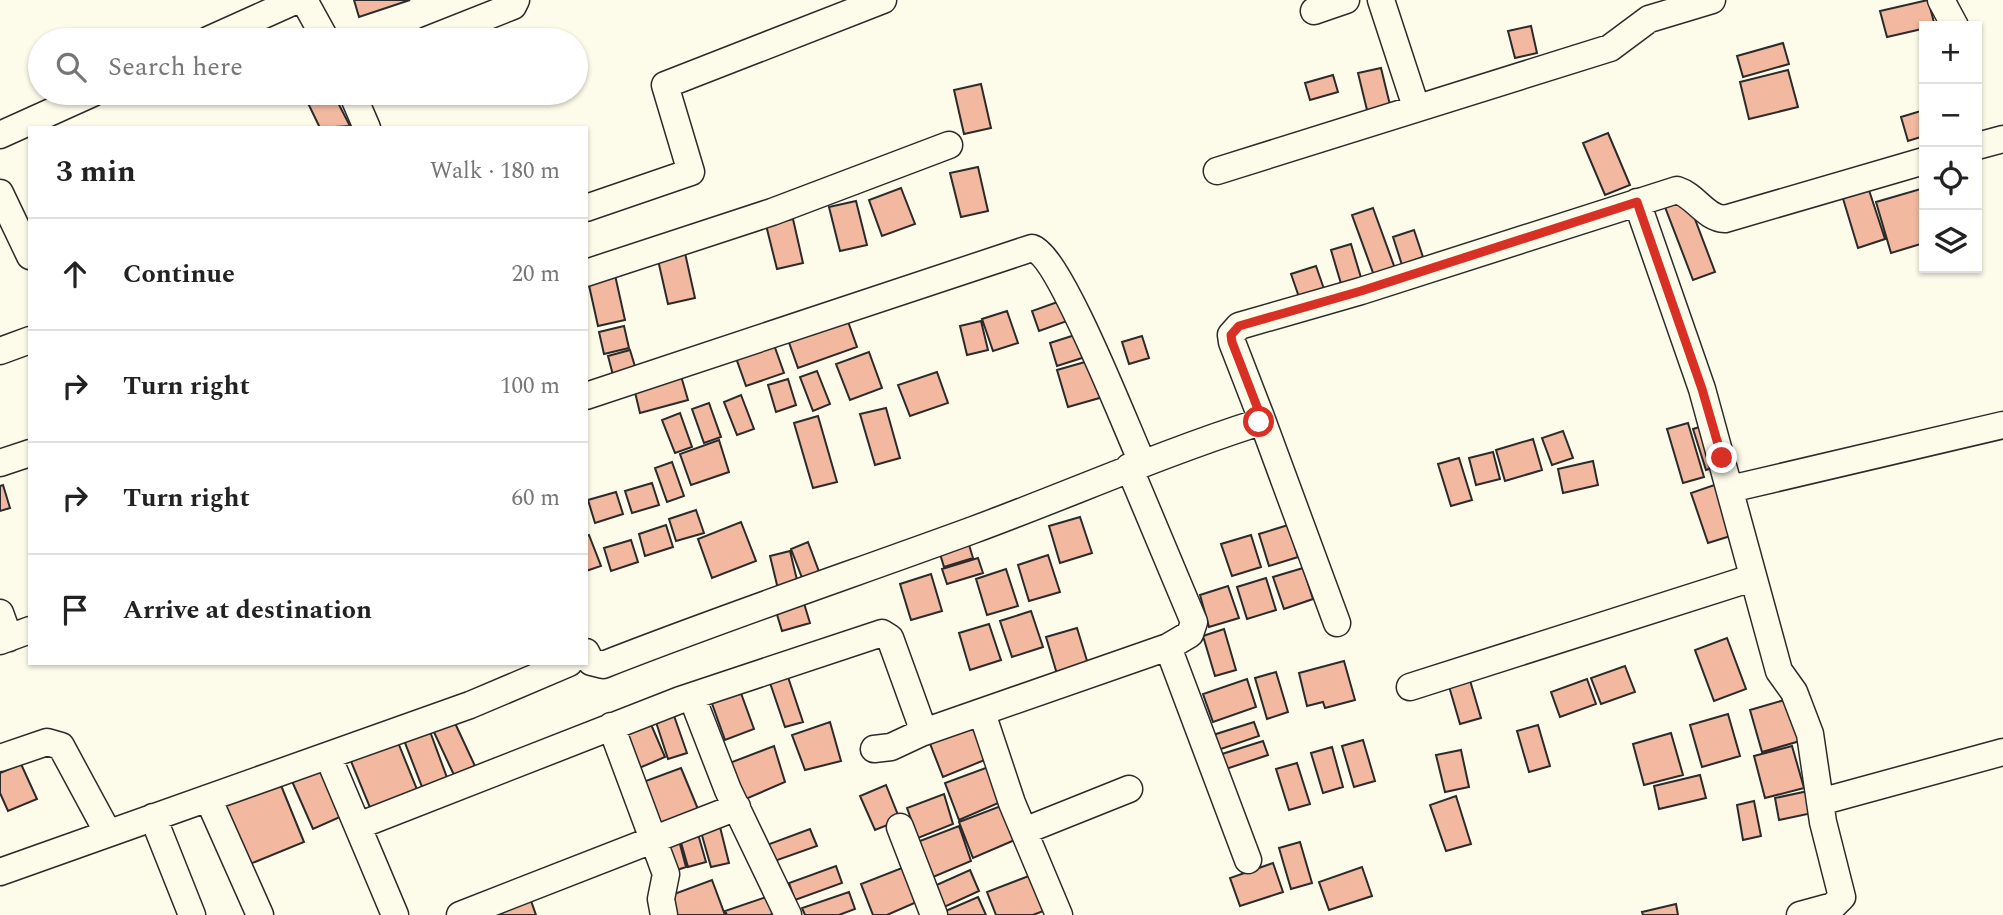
<!DOCTYPE html>
<html lang="en">
<head>
<meta charset="utf-8">
<style>
  :root { --surface:#fff; --page:#f2f2f2; --text:#222; --muted:#767676; --line:#e0e0e0 }
  body { margin:0; font-family:Spectral,serif; background:var(--page); color:var(--text) }
  .controls { position:absolute; right:21px; top:21px; display:grid; overflow:hidden; border-radius:0px; box-shadow:0 2px 5px #0004 }
  .controls button { width:63px; height:63px; display:grid; place-items:center; padding:0; border:0; border-bottom:2px solid var(--line); background:var(--surface); color:var(--text); font:35px sans-serif }
  .stop { position:absolute; width:21px; height:21px; margin:-16px; border:5px solid #d93025; border-radius:50%; background:#fff }
  .stop.end { background:#d93025; border-color:#fff; box-shadow:0 2px 7px #0008 }
  .list { margin:0; padding:0; list-style:none }
  h2 { display:flex; justify-content:space-between; align-items:center; height:91px; margin:0; padding:0 28px; font-size:30px }
  h2 small { font-size:23px; font-weight:400; color:var(--muted) }
  .list li { display:grid; grid-template-columns:46px 1fr auto; gap:21px; align-items:center; box-sizing:border-box; height:112px; padding:0 28px; border-top:2px solid var(--line) }
  .list b { display:block; font-size:26px; white-space:nowrap }
  .list em { font-size:23px; font-style:normal; color:var(--muted) }
  .icon { flex:none; width:38px; height:38px; fill:none; stroke:currentColor; stroke-width:2; stroke-linecap:round; stroke-linejoin:round }
  .map { position:relative; flex:none; width:2003px; height:915px; overflow:hidden }
  .search { position:absolute; background:var(--surface); box-shadow:0 2px 5px #0004; left:28px; top:28px; width:560px; height:77px; display:flex; align-items:center; gap:18px; box-sizing:border-box; padding:0 24px; border-radius:38px; color:var(--muted); font-size:26px }
  .panel { position:absolute; background:var(--surface); box-shadow:0 2px 5px #0004; left:28px; top:126px; width:560px; height:539px; border-radius:0px }
  .map>svg:first-child { display:block }
  .building { fill:#f2b8a0; stroke:#2b2b2b; stroke-width:2 }
  .lines { fill:none; stroke-linecap:round; stroke-linejoin:round }
  .street-casing { stroke:#2b2b2b; stroke-width:29 }
  .street { stroke:#fdfbea; stroke-width:26 }
  .route { stroke:#d93025; stroke-width:9 }
</style>
</head>
<body>
<div class="map">
<svg width="2003" height="915" viewBox="0 0 2003 915">
  <rect width="100%" height="100%" fill="#fdfbea"/>
  <!-- building -->
  <path class="building" d="M354 0H410L359 17Z
    M1928 0 1935 26 1887 37 1880 11Z
    M1531 26 1537 53 1515 58 1508 31Z
    M1783 43 1789 64 1743 77 1737 56Z
    M40 62V82L33 65Z
    M1381 68 1391 109 1368 114 1358 73Z
    M1788 70 1798 107 1749 119 1740 82Z
    M1333 75 1338 92 1310 100 1305 83Z
    M981 84 991 128 964 134 954 90Z
    M314 93H333L350 126 320 128 305 97Z
    M365 93H396L368 102Z
    M1924 110V136L1908 141 1901 117Z
    M1608 133 1630 185 1605 195 1583 143Z
    M978 167 988 211 961 217 950 173Z
    M1867 184 1885 239 1858 248 1841 192Z
    M901 188 915 224 882 236 869 200Z
    M1924 188V243L1891 253 1876 202Z
    M1687 198 1715 272 1693 280 1665 207Z
    M856 201 867 245 840 251 829 207Z
    M1373 208 1397 274 1376 281 1352 215Z
    M793 219 803 263 777 269 766 225Z
    M1414 230 1423 257 1402 265 1393 237Z
    M1351 244 1362 281 1342 287 1331 250Z
    M685 253 695 298 668 304 658 260Z
    M1316 266 1324 289 1299 297 1291 274Z
    M615 275 625 320 598 326 588 281Z
    M1063 300 1070 320 1039 331 1032 311Z
    M1007 311 1018 343 993 351 982 319Z
    M845 313 857 347 798 368 786 334Z
    M981 321 988 350 967 355 960 326Z
    M624 326 629 348 604 354 599 332Z
    M1078 334 1085 357 1057 366 1050 343Z
    M1142 336 1149 358 1129 364 1122 342Z
    M773 342 784 373 746 386 735 355Z
    M630 350 637 373 614 379 608 356Z
    M869 352 882 388 850 400 836 364Z
    M1092 360 1103 397 1068 407 1057 370Z
    M679 369 688 400 640 413 632 380Z
    M817 371 830 404 813 411 800 377Z
    M937 372 948 403 910 416 898 385Z
    M788 379 796 405 776 412 768 385Z
    M741 395 754 429 737 435 724 402Z
    M709 403 721 437 704 443 692 409Z
    M886 408 900 458 875 465 860 414Z
    M680 413 692 447 675 453 662 420Z
    M818 416 837 482 813 488 794 423Z
    M1688 423 1704 477 1683 483 1667 429Z
    M1709 424 1722 465 1706 470 1693 429Z
    M1563 431 1573 458 1552 465 1542 438Z
    M1533 439 1542 470 1505 481 1496 450Z
    M719 440 729 472 691 485 680 454Z
    M1493 452 1500 479 1476 485 1469 458Z
    M1459 458 1472 500 1451 506 1438 464Z
    M1593 461 1598 485 1563 493 1558 469Z
    M672 462 684 496 667 502 655 468Z
    M1723 482 1740 533 1708 543 1691 493Z
    M652 483 659 505 632 513 625 491Z
    M3 485 10 508 0 511V486Z
    M616 492 623 514 595 523 588 500Z
    M696 510 704 533 676 541 669 519Z
    M1080 517 1092 553 1060 563 1049 526Z
    M741 522 756 561 712 578 698 539Z
    M666 525 673 547 645 556 639 534Z
    M1288 525 1298 557 1269 566 1259 534Z
    M589 535 601 566 586 571V536Z
    M966 535 973 558 944 567 937 544Z
    M1251 535 1261 567 1232 576 1221 544Z
    M631 540 638 562 611 571 604 548Z
    M808 542 821 577 804 583 791 549Z
    M790 551 798 584 778 589 770 556Z
    M1048 555 1060 592 1029 601 1018 565Z
    M978 558 983 573 947 584 942 569Z
    M1303 568 1313 599 1284 609 1273 577Z
    M1006 569 1018 606 987 615 976 579Z
    M931 574 942 611 911 620 900 584Z
    M1266 578 1276 610 1247 619 1237 587Z
    M1228 586 1239 618 1209 627 1200 595Z
    M803 600 810 623 782 631 775 608Z
    M1031 611 1043 647 1012 657 1000 621Z
    M989 624 1001 660 970 670 959 633Z
    M1077 628 1088 664 1057 674 1046 637Z
    M1224 629 1236 670 1215 676 1203 636Z
    M1727 638 1746 689 1714 701 1695 650Z
    M1344 661 1355 700 1325 708 1323 702 1307 706 1299 673Z
    M1625 666 1635 692 1601 704 1591 678Z
    M1276 672 1288 712 1267 719 1255 678Z
    M787 674 803 722 785 727 769 680Z
    M1469 677 1481 718 1460 724 1448 683Z
    M1247 679 1256 707 1213 722 1203 694Z
    M1587 679 1596 704 1560 717 1551 692Z
    M738 685 754 729 725 740 709 695Z
    M1788 699 1800 741 1762 752 1750 710Z
    M672 710 687 753 668 759 654 716Z
    M1728 714 1740 756 1702 767 1690 725Z
    M647 715 665 757 637 769 620 726Z
    M454 721 475 766 454 775 433 730Z
    M830 722 841 761 805 770 792 735Z
    M1254 722 1259 736 1218 750 1213 735Z
    M975 724 987 759 943 777 929 741Z
    M1538 725 1550 766 1529 772 1517 731Z
    M428 726 449 783 424 792 402 735Z
    M1671 733 1683 775 1644 785 1633 744Z
    M395 735 418 792 371 810 348 754Z
    M1363 740 1375 781 1354 787 1342 746Z
    M1263 741 1268 755 1226 769 1222 754Z
    M774 746 785 782 741 801 727 764Z
    M1792 746 1804 788 1765 798 1754 756Z
    M1332 747 1343 787 1323 793 1311 753Z
    M1461 750 1469 787 1445 792 1436 755Z
    M1297 763 1310 804 1289 810 1276 769Z
    M21 764 37 799 8 811 0 793V773Z
    M327 764 349 813 313 829 291 779Z
    M991 766 1003 801 959 820 945 783Z
    M681 768 700 814 661 829 643 782Z
    M1700 775 1706 798 1659 809 1654 786Z
    M278 778 304 842 240 868 214 804Z
    M886 785 900 820 875 830 860 796Z
    M1813 790 1817 812 1779 820 1775 798Z
    M944 794 953 824 918 838 907 808Z
    M1456 796 1471 844 1446 851 1430 805Z
    M1754 801 1761 836 1743 840 1737 805Z
    M1006 804 1017 839 973 858 959 822Z
    M959 826 971 861 926 880 912 844Z
    M696 827 706 862 688 867 678 832Z
    M720 827 729 863 711 867 701 832Z
    M810 829 817 846 769 863 764 846Z
    M677 833 686 867 668 873 659 838Z
    M1300 842 1312 883 1291 889 1279 848Z
    M1273 863 1283 892 1240 906 1230 878Z
    M836 866 842 883 795 900 789 883Z
    M907 866 919 901 887 915H873L861 884Z
    M1362 867 1372 896 1329 910 1319 882Z
    M970 870 979 891 942 908 932 887Z
    M1034 874 1046 910 1033 915H996L987 892Z
    M712 880 725 915H673L666 897Z
    M849 892 855 909 839 915H805L802 908Z
    M529 895 536 915H490Z
    M772 895 778 912 770 915H727L725 911Z
    M978 897 986 915H941V913Z
    M1676 904 1678 915H1643L1642 912Z"/>
  <g class="lines">
    <defs>
      <path id="street" d="M304 0 326 40
        M1381 0 1416 107
        M1941 0 1955 26
        M1314 11 1346 0
        M208 40 297 0
        M427 40 513 6 516 0
        M352 93 367 128
        M0 135 93 93
        M1977 146 2003 139
        M1217 171 1610 48 1649 19 1712 0
        M0 193 30 256
        M1637 202 1702 389 1779 671 1794 692 1810 734 1823 822 1842 897 1833 906 1800 915
        M586 208 691 172 665 85 883 0
        M586 273 772 212 949 145
        M0 351 30 340
        M586 396 1032 248C1060 256 1126 427 1142 462
        M1261 417 1337 623
        M0 463 30 453
        M1730 489 2003 425
        M0 613 9 638
        M0 641 30 630
        M1168 647 1248 860
        M586 652 591 662 603 665C725 617 850 575 973 530 1068 495 1160 454 1257 423L1261 417 1232 342 1231 335 1239 326 1361 291 1677 190C1696 196 1705 218 1725 219L1924 161
        M1410 687 1752 578
        M692 697 728 790 788 915
        M982 713 1012 803 1059 915
        M611 726 666 874 661 899 664 915
        M874 749 891 747 921 733
        M328 756 395 915
        M0 758 47 742 61 746 108 833
        M208 798 260 915
        M1820 802 2003 752
        M153 817 192 915
        M358 826 680 700 882 633 890 638 920 721 921 733 1168 647 1190 634 1194 622 1129 467
        M900 827 934 915
        M1024 831 1129 789
        M0 872 470 705 569 663
        M460 915 737 807"/>
    </defs>
    <!-- street casing -->
    <use href="#street" class="street-casing"/>
    <!-- street -->
    <use href="#street" class="street"/>
  </g>
  <g class="lines">
    <!-- route -->
    <path class="route" d="M1259 422 1261 417 1232 342 1231 335 1239 326 1361 291 1637 202 1702 389 1722 458"/>
  </g>
</svg>
<div class="controls">
<button>+</button>
<button>−</button>
<button><svg class="icon" aria-label="locate" viewBox="0 0 24 24"><circle cx="12" cy="12" r="6"/><path d="M12 2v4M12 18v4M2 12h4M18 12h4"/></svg></button>
<button><svg class="icon" aria-label="layers" viewBox="0 0 24 24"><path d="M12 4l9 5-9 5-9-5zM3 14l9 5 9-5"/></svg></button>
</div>
<div class="stop" style="left:1259px;top:422px"></div>
<div class="stop end" style="left:1722px;top:458px"></div>
<div class="search"><svg class="icon" aria-label="search" viewBox="0 0 24 24"><circle cx="10" cy="10" r="6"/><path d="M15 15l6 6"/></svg>Search here</div>
<section class="panel">
<h2>3 min<small>Walk · 180 m</small></h2>
<ul class="list">
<li><svg class="icon" aria-label="ahead" viewBox="0 0 24 24"><path d="M12 20V5M6 11l6-6 6 6"/></svg><div><b>Continue</b></div><em>20 m</em></li>
<li><svg class="icon" aria-label="right" viewBox="0 0 24 24"><path d="M7 20v-9h11M14 6l5 5-5 5"/></svg><div><b>Turn right</b></div><em>100 m</em></li>
<li><svg class="icon" aria-label="right" viewBox="0 0 24 24"><path d="M7 20v-9h11M14 6l5 5-5 5"/></svg><div><b>Turn right</b></div><em>60 m</em></li>
<li><svg class="icon" aria-label="arrive" viewBox="0 0 24 24"><path d="M6 21V4h12l-3 4 3 4H6"/></svg><div><b>Arrive at destination</b></div></li>
</ul>
</section>
</div>
</body>
</html>
